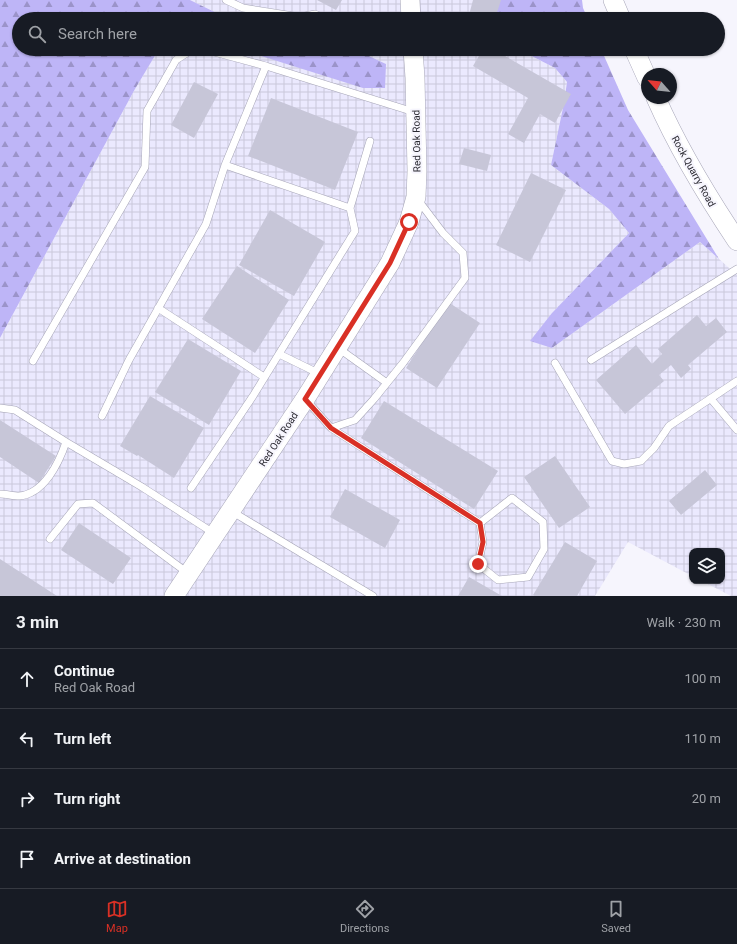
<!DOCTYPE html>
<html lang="en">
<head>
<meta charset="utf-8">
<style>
  :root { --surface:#171b24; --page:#20242c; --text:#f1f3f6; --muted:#9ea1a6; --line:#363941; --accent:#d93025 }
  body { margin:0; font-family:Roboto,sans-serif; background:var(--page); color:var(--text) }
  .controls { position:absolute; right:12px; bottom:12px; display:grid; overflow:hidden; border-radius:8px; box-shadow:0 1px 3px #0004 }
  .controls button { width:36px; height:36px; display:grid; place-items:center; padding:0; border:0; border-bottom:1px solid var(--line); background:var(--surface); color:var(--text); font:20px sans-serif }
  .compass { position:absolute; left:641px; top:68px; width:36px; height:36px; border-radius:50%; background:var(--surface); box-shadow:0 1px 3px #0004; rotate:297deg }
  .stop { position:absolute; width:12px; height:12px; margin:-9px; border:3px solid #d93025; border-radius:50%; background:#fff }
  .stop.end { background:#d93025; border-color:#fff; box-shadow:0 1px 4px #0008 }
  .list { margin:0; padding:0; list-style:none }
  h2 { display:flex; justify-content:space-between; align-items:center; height:52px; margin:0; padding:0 16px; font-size:17px }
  h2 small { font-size:13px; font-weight:400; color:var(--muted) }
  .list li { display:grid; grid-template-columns:26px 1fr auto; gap:12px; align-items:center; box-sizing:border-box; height:60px; padding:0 16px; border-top:1px solid var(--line) }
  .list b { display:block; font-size:15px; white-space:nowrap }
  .list p { margin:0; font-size:13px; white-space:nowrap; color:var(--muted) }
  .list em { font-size:13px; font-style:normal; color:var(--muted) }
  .icon { flex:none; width:22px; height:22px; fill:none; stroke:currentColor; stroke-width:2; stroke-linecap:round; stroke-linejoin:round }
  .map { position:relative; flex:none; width:737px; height:596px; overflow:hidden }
  .search { position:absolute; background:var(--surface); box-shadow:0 1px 3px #0004; left:12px; right:12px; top:12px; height:44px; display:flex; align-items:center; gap:10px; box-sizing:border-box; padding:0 14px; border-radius:22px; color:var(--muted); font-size:15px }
  .sheet { height:292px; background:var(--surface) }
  nav { display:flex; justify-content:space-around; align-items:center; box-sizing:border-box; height:56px; border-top:1px solid var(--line); background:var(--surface); font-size:11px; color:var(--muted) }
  nav a { display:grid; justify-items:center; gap:2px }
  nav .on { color:var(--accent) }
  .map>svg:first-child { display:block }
  .industrial { fill:url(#industrial-grid) }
  .forest { fill:url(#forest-firs) }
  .building { fill:#c7c6d8 }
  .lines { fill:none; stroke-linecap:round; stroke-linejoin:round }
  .service-casing { stroke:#a7a6b8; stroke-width:8 }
  .tertiary-casing { stroke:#a7a6b8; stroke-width:20 }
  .service { stroke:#fff; stroke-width:7 }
  .tertiary { stroke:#fff; stroke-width:19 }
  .route { stroke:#d93025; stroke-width:5 }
  .labels { text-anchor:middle; stroke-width:4; stroke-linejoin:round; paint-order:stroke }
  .street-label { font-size:10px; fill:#2b2a32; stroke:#f6f5fd }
</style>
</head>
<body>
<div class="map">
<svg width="737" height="596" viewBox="0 0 737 596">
  <defs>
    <pattern id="industrial-grid" width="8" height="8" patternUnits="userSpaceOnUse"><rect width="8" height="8" fill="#ebe9fe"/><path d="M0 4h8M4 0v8" fill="none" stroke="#cac8da"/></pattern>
    <pattern id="forest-firs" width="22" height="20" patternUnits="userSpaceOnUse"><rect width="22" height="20" fill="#beb5f7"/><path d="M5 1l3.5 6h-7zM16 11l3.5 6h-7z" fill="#9b93c9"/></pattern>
  </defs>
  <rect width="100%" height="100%" fill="#f6f5fd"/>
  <!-- industrial -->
  <path class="industrial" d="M190 0H499L495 19H229Z
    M159 49H239L263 56 386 64 354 49H518L555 68 567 82 564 103 551 165 609 209 629 233 552 313V348L700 242 737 275V596H731L702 581H722V551H692V576L628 542 595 596H0V338L135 89Z"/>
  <!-- forest -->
  <path class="forest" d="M0 0H190L229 19H19V49H159L135 89 0 338Z
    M499 0H582L583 8 588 19H495Z
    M239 49H354L386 64 385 88H363Z
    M518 49H601L628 110 719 259 700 242 552 348 530 341 552 313 629 233 609 209 551 165 564 103 567 82 555 68Z"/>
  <!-- building -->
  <path class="building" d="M317 0H342L336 10Z
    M473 0H501L495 19H481L469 15Z
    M483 49H493L571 94 555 123 540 114 524 143 508 134 528 98 473 66Z
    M194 82 218 94 194 138 171 125Z
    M271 98 358 132 335 190 248 156Z
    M464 148 491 155 487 171 459 164Z
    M531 173 566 190 530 262 496 245Z
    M270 210 325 242 294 296 239 265Z
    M237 266 289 300 255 353 202 319Z
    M448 302 480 323 437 388 406 368Z
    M697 315 706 326 716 318 727 332 688 365 691 369 681 378 671 365 659 375 664 381 625 414 596 380 636 345 652 364 662 354 658 349Z
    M188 339 241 371 209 425 155 392Z
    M150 396 204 428 174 478 138 455 137 456 120 446Z
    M384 401 498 471 474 509 361 438Z
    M0 420 56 456 39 483 0 457Z
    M555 456 590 507 559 528 524 477Z
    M705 470 717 485 681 515 669 501Z
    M345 489 400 520 385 548 330 517Z
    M79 523 131 558 113 584 61 550Z
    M565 542 597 561 577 596H534L533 595Z
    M0 559 57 596H0Z
    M469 577 502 596H458Z"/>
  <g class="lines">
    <defs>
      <path id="service" d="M226 0 243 8 300 17 315 14 325 19
        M203 49 266 66
        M370 141 350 208 225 165 266 66 414 112
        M158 308 264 377
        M338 348 387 383
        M279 354 320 374
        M591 360 685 301 737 269
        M33 361 145 167 147 111 176 60 193 49
        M555 363 612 461 624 464 641 461 654 448 669 426 737 381
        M711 399 737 430
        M306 400 331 428 480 523 483 542 478 564 498 580 528 577 544 549 543 522 512 498 480 523
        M0 408 15 410 66 442 142 487 215 534
        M102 416 129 360 206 224 225 165
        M331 428 355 420 374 399 403 363 465 278 463 253 443 233 418 200
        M191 488 253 396 355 231 350 208
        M0 494C6 494 13 496 19 496 44 494 59 463 66 442
        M231 511 373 596
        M50 539 78 504 93 503 189 574"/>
      <path id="tertiary" d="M410 0 411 19
        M613 0 621 19
        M634 49 647 78
        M656 98C678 148 707 196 737 241
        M174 596 305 399 390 263 409 222 416 197 417 171 415 78 413 49"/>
    </defs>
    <!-- service casing -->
    <use href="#service" class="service-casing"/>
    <!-- tertiary casing -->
    <use href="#tertiary" class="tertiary-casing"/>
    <!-- service -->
    <use href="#service" class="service"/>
    <!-- tertiary -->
    <use href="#tertiary" class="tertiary"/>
  </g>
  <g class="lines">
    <!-- route -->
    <path class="route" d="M409 222 390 263 305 399 331 428 480 523 483 542 478 564"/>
  </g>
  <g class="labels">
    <!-- street labels -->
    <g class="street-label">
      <text transform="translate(416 141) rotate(-91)" y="4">Red Oak Road</text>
      <text transform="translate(694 171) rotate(61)" y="4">Rock Quarry Road</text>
      <text transform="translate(278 439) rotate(-57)" y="4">Red Oak Road</text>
    </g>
  </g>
</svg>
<div class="controls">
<button><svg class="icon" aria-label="layers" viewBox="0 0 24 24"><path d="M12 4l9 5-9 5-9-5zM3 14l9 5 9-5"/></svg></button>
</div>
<svg class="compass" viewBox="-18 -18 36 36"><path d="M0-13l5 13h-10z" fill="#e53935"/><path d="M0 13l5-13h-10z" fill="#9ea1a6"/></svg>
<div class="stop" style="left:409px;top:222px"></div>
<div class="stop end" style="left:478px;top:564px"></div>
<div class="search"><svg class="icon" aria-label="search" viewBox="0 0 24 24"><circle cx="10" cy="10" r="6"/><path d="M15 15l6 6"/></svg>Search here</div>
</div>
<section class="sheet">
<h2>3 min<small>Walk · 230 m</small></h2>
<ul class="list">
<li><svg class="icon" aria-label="ahead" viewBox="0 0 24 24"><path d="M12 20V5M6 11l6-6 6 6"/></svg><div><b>Continue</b><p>Red Oak Road</p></div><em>100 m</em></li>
<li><svg class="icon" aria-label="left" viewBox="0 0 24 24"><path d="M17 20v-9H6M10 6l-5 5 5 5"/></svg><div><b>Turn left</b></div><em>110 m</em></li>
<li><svg class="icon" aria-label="right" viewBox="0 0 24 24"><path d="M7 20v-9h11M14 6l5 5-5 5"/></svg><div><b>Turn right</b></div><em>20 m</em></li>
<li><svg class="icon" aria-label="arrive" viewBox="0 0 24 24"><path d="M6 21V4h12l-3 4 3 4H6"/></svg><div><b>Arrive at destination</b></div></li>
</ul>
</section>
<nav>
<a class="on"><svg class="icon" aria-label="map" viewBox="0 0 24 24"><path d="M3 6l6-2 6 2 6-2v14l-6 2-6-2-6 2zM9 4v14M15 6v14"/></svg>Map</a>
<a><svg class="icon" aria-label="directions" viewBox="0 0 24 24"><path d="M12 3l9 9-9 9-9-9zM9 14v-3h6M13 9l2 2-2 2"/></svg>Directions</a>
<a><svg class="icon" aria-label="saved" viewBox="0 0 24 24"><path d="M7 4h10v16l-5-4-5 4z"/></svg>Saved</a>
</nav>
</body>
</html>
